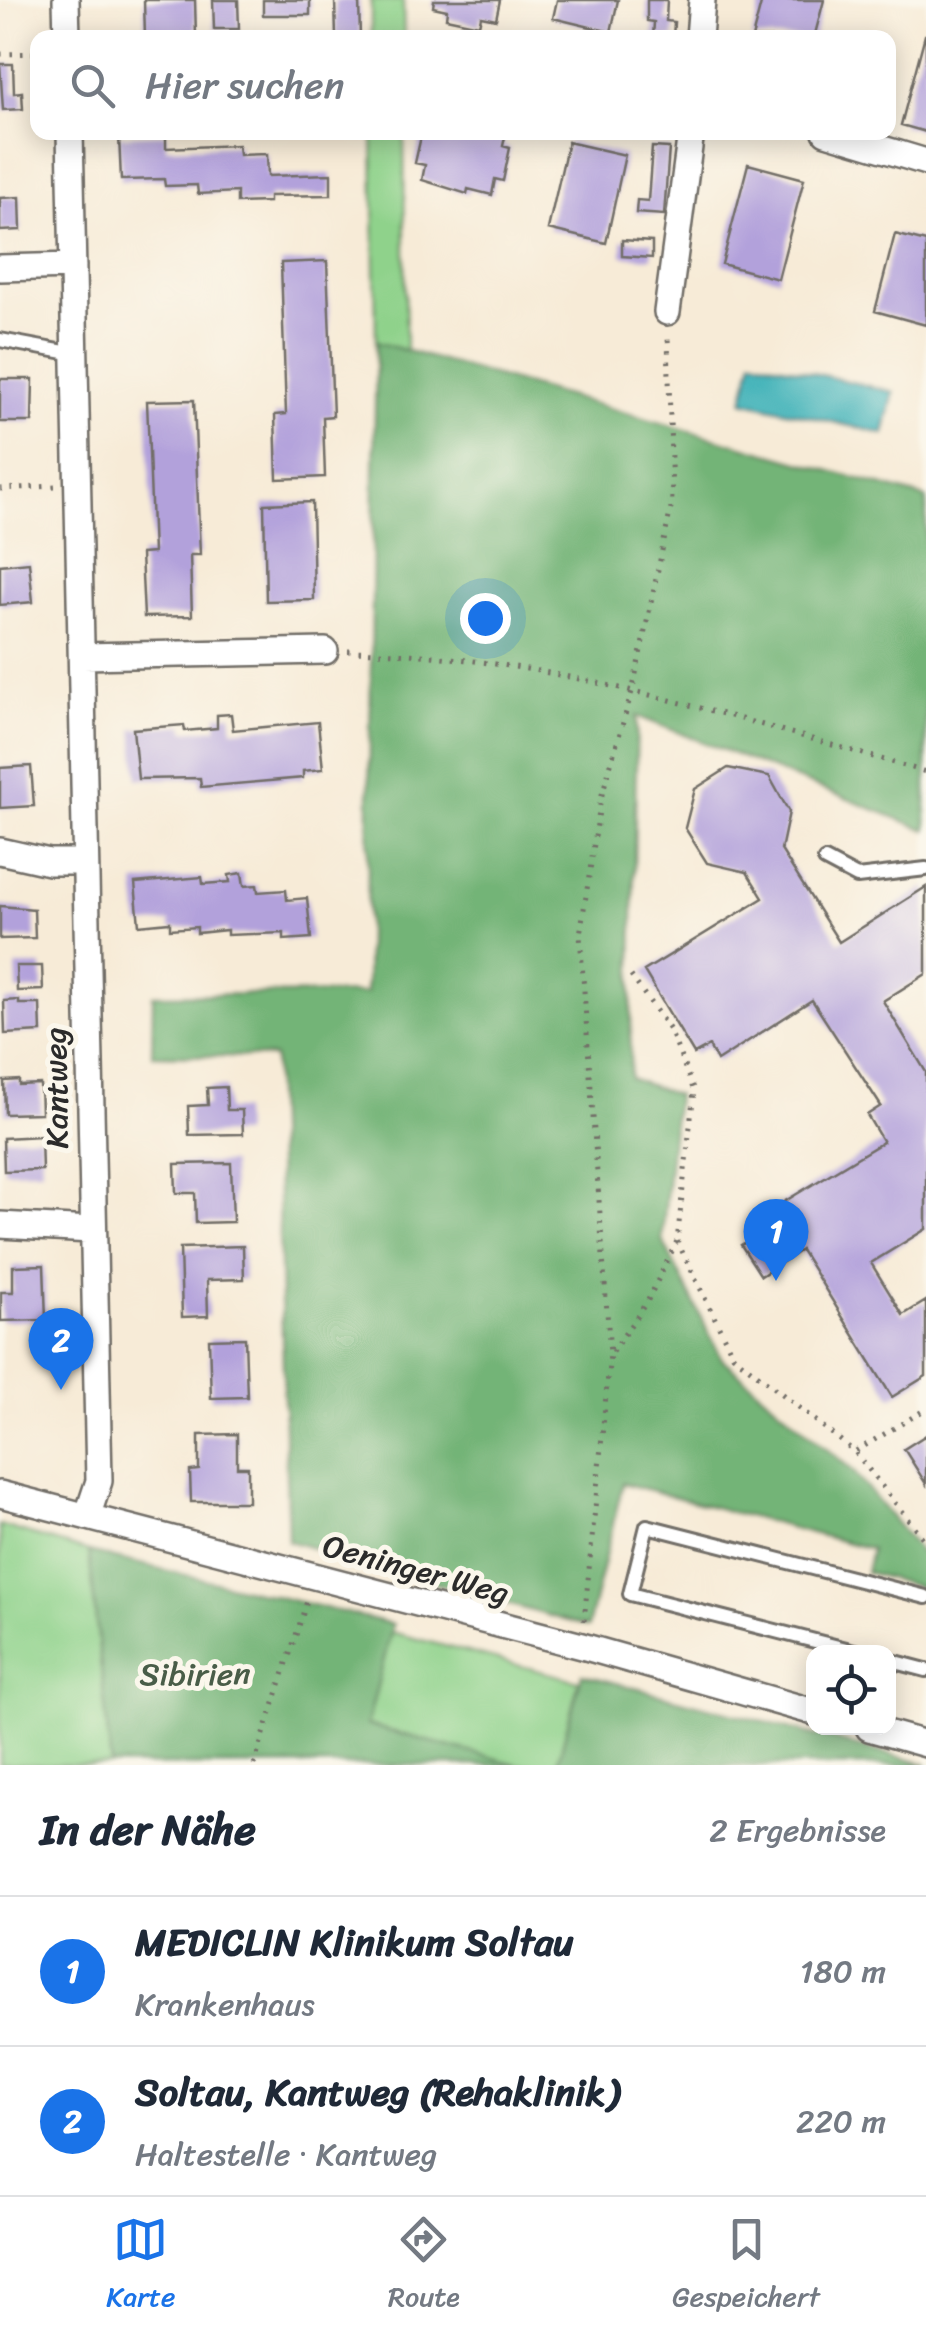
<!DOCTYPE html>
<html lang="de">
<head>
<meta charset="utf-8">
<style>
  :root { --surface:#fff; --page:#f2f2f3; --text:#1f2937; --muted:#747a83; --line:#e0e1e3; --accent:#1a73e8 }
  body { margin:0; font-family:Sriracha,sans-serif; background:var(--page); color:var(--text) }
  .controls { position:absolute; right:30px; bottom:30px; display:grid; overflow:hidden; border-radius:20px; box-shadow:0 5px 25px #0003 }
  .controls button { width:90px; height:90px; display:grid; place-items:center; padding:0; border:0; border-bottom:2px solid var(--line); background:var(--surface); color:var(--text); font:50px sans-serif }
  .you { position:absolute; left:485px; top:618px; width:35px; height:35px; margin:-25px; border:8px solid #fff; border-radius:50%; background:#1a73e8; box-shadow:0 0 0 15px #1a73e833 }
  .badge { display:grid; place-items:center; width:65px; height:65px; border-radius:50%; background:var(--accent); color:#fff; font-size:32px; font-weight:700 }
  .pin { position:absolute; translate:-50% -82px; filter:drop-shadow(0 2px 5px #0008) }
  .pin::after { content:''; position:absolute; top:52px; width:35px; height:30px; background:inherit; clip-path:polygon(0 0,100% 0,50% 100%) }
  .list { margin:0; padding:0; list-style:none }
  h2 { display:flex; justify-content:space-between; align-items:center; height:130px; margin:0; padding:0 40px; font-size:42px }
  h2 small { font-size:32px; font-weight:400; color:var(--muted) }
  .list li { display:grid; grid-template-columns:65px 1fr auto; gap:30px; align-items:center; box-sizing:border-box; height:150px; padding:0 40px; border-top:2px solid var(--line) }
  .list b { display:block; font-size:38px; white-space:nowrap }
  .list p { margin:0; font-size:32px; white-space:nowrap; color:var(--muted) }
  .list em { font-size:32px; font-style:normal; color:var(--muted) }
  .icon { flex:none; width:55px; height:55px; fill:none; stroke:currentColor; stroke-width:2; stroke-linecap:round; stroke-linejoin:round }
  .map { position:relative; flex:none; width:926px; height:1765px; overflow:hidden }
  .search { position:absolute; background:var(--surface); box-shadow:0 5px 25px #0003; left:30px; right:30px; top:30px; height:110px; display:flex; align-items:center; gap:25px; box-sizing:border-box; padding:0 35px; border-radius:20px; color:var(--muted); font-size:38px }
  .sheet { height:430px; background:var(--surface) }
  nav { display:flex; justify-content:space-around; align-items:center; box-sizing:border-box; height:140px; border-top:2px solid var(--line); background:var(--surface); font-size:28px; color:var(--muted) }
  nav a { display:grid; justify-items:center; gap:5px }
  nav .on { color:var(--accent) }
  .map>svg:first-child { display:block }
  .green { fill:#8fd28b; stroke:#5d7e5b; stroke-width:2.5 }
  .forest { fill:#73b477; stroke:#4f7051; stroke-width:2.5 }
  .water { fill:#43b3b9; stroke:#376f72; stroke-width:2.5 }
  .building { fill:#b2a1db }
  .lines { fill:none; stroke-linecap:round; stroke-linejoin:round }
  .service-casing { stroke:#726e67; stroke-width:18 }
  .minor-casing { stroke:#726e67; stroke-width:30 }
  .path { stroke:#726e67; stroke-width:5; stroke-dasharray:2.5 8; stroke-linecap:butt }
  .service { stroke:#fff; stroke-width:12 }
  .minor { stroke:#fff; stroke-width:25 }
  .labels { text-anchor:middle; stroke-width:10; stroke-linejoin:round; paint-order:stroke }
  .street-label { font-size:32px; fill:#2b2b2b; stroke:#fbf7ec }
  .park-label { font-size:32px; fill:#495d48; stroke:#fbf7ec }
</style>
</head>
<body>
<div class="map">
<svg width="926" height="1765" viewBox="0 0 926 1765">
  <rect width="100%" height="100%" fill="#fbf7ec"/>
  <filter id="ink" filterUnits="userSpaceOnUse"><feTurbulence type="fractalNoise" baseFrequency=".01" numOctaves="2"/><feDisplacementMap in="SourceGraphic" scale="20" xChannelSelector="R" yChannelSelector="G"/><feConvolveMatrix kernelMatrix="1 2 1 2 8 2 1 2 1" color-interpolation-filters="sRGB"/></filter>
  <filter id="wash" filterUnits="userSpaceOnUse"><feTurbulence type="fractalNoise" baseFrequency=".0048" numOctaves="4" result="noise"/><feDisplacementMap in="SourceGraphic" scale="40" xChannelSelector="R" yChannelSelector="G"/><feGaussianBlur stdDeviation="2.25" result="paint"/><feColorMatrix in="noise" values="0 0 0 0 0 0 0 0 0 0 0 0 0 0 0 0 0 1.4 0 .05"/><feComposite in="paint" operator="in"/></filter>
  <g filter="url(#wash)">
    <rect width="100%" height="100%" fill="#f7ebd7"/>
    <!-- green -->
    <path class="green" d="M371 0H403L404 37H371Z
      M373 133H404L406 351 376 342Z
      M0 1525 89 1552 111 1765H0Z
      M391 1632 579 1681 557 1765H519L367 1725Z"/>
    <!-- forest -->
    <path class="forest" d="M376 342 926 498V830L637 716 630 1078 676 1095 662 1239 722 1359 852 1470 926 1559V1589L866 1572 871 1549 623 1483 588 1627 288 1541 274 1057 152 1055 153 995 366 993Z
      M89 1552 393 1624 367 1725 519 1765H111Z
      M582 1674 926 1764V1765H557Z"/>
    <!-- water -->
    <path class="water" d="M753 359 894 392 884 434 743 401Z"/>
    <g id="blocks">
      <!-- building -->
      <path class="building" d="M144 0H195L196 37 145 38Z
        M213 0H238L239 29H214Z
        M263 0H310V15H263Z
        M335 0H359L360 38H336Z
        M434 0H500L496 19 481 16 479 25 446 18 447 10 433 7Z
        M557 0H618L611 32 553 18Z
        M647 0H667L666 21 674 22 673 38H653L654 22 647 21Z
        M762 0H824L814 38H752Z
        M925 35H926V132L901 125Z
        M0 64H13L14 93 22 92 23 109 3 110Z
        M422 132H506L503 146 510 148 503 181 495 179 492 195 468 189 467 194 422 180 425 165 415 163Z
        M166 134V148L238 145 239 155 267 154 268 176 331 174V195L269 196V202L237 203V192L198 194 197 185 165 186 164 179 121 180 119 136Z
        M568 142 625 155 606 243 548 229Z
        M652 147 669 148 664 215 636 213 637 200 648 201Z
        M748 164 804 179 778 279 722 264Z
        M20 197 21 230 0 231V198Z
        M895 234 926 242V325L875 311Z
        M622 240 652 242V258L622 256Z
        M327 261 333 416 323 417 325 477 277 479 275 415 286 414 281 263Z
        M0 379H33L32 422H0Z
        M194 400 200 555H190L192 616 144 617 141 554 153 553 147 401Z
        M312 502 314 600 266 601 264 504Z
        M29 562 33 602 0 605V565Z
        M231 714 233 730 318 722 323 769 303 771V778L201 787 200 778 138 779 133 729 184 725 185 731 217 728V715Z
        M31 766 34 806 0 808V768Z
        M728 768 769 776 789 812 781 850 839 942 926 887V974L883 1001 926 1072V1229L871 1263 903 1315 926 1301V1376L892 1397 801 1250 761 1276 741 1245 755 1237 747 1224 883 1142 867 1115 881 1106 812 1000 717 1061 709 1046 694 1054 644 971 763 898 747 872 707 863 685 828 695 789Z
        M242 873 244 886 257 885 258 892 286 890 287 900 307 898 311 938 284 940V933L227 935V930L197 933V927L170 929V922L139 925 135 883 202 877 203 884 230 882 229 875Z
        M0 906 34 909 35 938 0 939Z
        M16 966H42L43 990 17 991Z
        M19 1000V1004H40L41 1032 5 1034 4 1001Z
        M19 1080V1085L40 1084 41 1113 5 1114 4 1081Z
        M226 1087 227 1110H242L243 1134 189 1135 188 1106 208 1105 207 1088Z
        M41 1136 42 1170 4 1171 3 1138Z
        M231 1163 233 1222 196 1223 195 1193H176L175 1164Z
        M243 1246 244 1279 207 1280 208 1316 182 1317 180 1248Z
        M44 1265 46 1320 1 1321V1292H13V1266Z
        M245 1338 247 1397 211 1398 209 1339Z
        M237 1434V1467H248V1502H191L190 1471 199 1470V1435Z
        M926 1435V1484L904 1449Z"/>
    </g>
  </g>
  <g filter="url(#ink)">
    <use href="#blocks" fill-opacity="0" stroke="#726e67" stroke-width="2.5"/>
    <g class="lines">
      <defs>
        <path id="service" d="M0 340 75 354
          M825 860 857 877 926 869
          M858 1652 630 1594 647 1526 926 1597
          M888 1660 926 1670"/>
        <path id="minor" d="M66 0 67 38
          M699 38 702 0
          M70 132 99 1481 87 1517
          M826 132 926 162
          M0 268 73 266
          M667 312 691 132
          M83 656 325 651
          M0 851 49 862H84
          M0 1225 91 1230
          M0 1494 582 1646 814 1712
          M869 1728 926 1744"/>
      </defs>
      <!-- service casing -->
      <use href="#service" class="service-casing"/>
      <!-- minor casing -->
      <use href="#minor" class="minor-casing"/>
      <!-- path -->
      <path class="path" d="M0 54 38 53
        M0 489 55 486
        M348 651C547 655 736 718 926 772
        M631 976 670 1030 694 1091 677 1241 733 1355 855 1452 926 1542
        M612 1352 648 1300 677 1241
        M856 1451 926 1409
        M584 1621 610 1354 580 935 601 798 633 688 672 503 668 335
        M254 1765 308 1598"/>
      <!-- service -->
      <use href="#service" class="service"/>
      <!-- minor -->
      <use href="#minor" class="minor"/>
    </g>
  </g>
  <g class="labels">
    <!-- street labels -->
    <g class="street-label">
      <text transform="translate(56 1088) rotate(-91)" y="11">Kantweg</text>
      <text transform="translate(416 1569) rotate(15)" y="11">Oeninger Weg</text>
    </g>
    <!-- park labels -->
    <g class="park-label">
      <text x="195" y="1685">Sibirien</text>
    </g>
  </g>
</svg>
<div class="controls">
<button><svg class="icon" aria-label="locate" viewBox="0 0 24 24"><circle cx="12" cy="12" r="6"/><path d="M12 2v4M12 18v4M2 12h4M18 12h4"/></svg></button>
</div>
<div class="you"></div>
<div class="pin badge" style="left:776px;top:1281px">1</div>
<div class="pin badge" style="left:61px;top:1390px">2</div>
<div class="search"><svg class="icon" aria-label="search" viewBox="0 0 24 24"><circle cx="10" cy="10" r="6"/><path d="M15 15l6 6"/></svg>Hier suchen</div>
</div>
<section class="sheet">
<h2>In der Nähe<small>2 Ergebnisse</small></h2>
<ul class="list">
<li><span class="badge">1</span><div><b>MEDICLIN Klinikum Soltau</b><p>Krankenhaus</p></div><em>180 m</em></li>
<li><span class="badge">2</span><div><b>Soltau, Kantweg (Rehaklinik)</b><p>Haltestelle · Kantweg</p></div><em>220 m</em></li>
</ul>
</section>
<nav>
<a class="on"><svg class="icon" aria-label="map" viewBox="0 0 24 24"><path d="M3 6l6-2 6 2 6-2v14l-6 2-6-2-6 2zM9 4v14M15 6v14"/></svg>Karte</a>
<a><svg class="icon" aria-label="directions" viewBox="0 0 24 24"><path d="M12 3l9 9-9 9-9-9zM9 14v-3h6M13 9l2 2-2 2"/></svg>Route</a>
<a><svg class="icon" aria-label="saved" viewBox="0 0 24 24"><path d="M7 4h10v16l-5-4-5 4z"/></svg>Gespeichert</a>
</nav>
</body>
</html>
